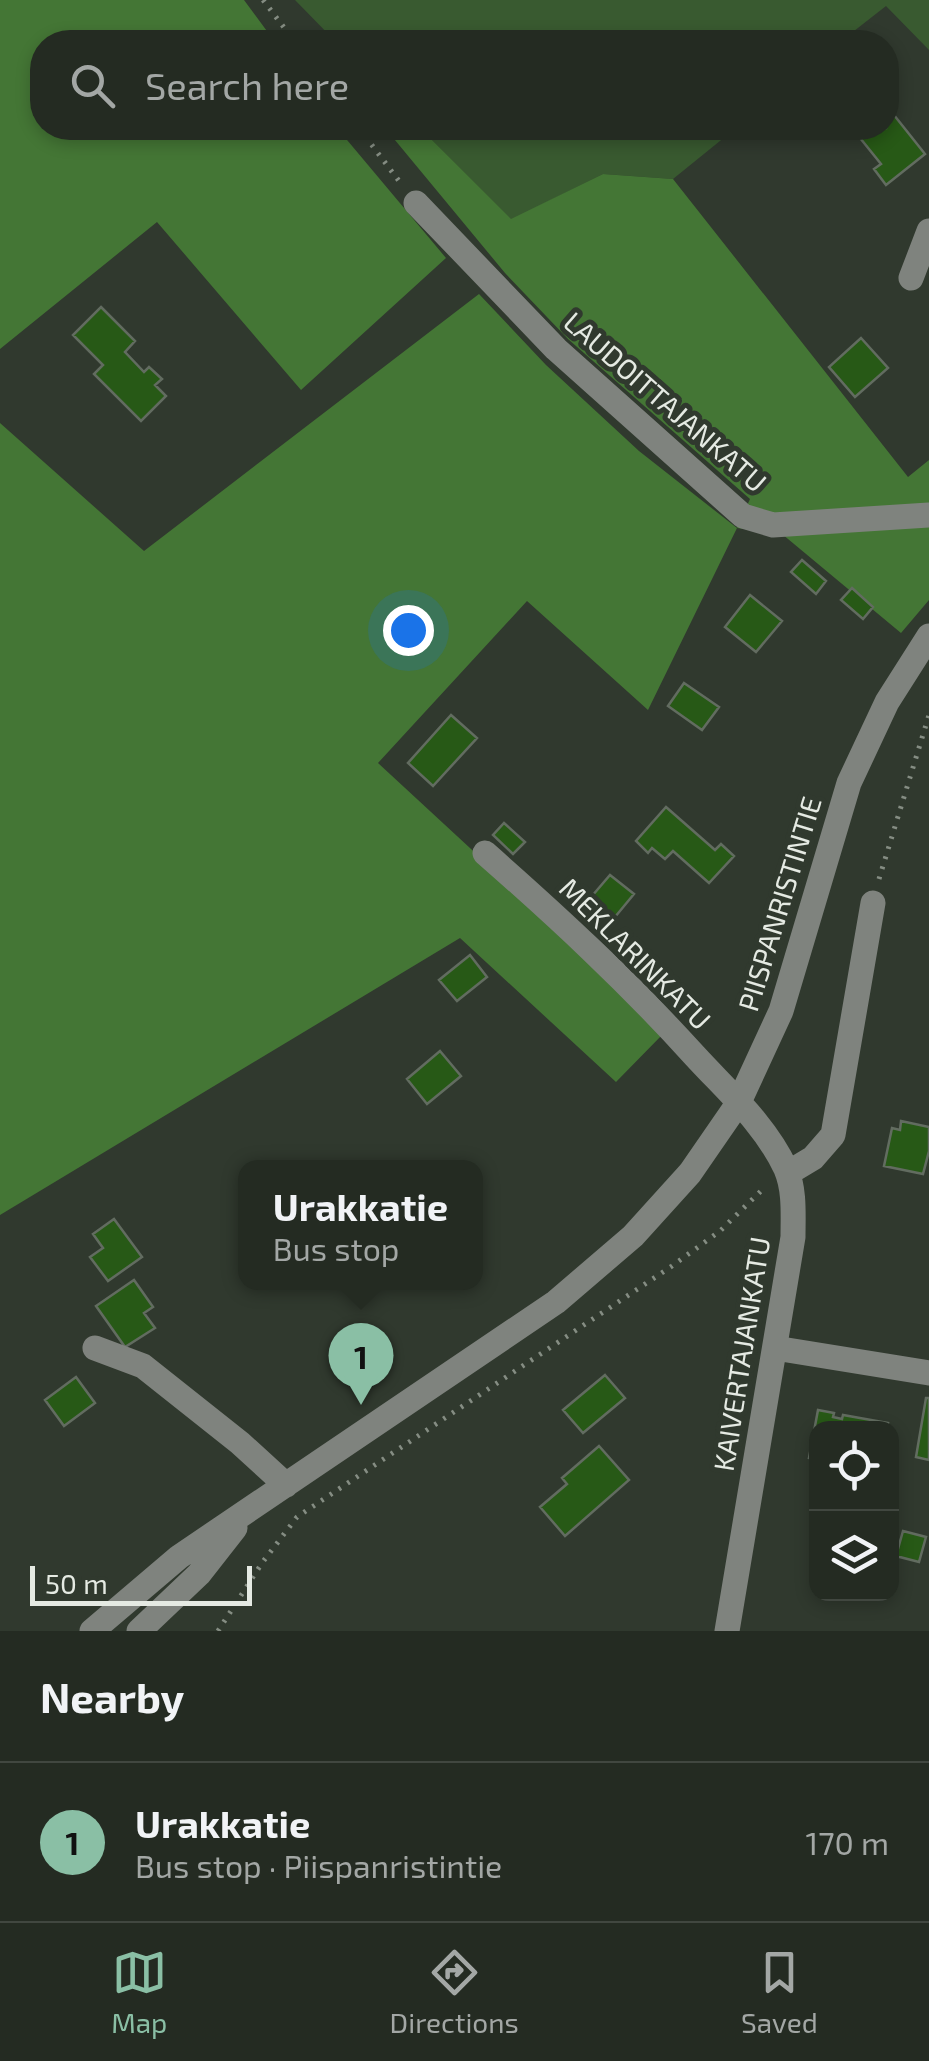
<!DOCTYPE html>
<html lang="en">
<head>
<meta charset="utf-8">
<style>
  :root { --surface:#242b22; --page:#30372f; --text:#f1f3f6; --muted:#a3a7a5; --line:#414740; --accent:#8abfa5 }
  body { margin:0; font-family:"Exo 2",sans-serif; background:var(--page); color:var(--text) }
  .controls { position:absolute; right:30px; bottom:30px; display:grid; overflow:hidden; border-radius:20px; box-shadow:0 5px 15px #0003 }
  .controls button { width:90px; height:90px; display:grid; place-items:center; padding:0; border:0; border-bottom:2px solid var(--line); background:var(--surface); color:var(--text); font:50px sans-serif }
  .scale { position:absolute; left:30px; bottom:25px; width:222px; box-sizing:border-box; padding-left:10px; border:5px solid #e5eae3; border-top:0; font-size:28px; line-height:35px; white-space:nowrap; color:#e5eae3; -webkit-text-stroke:8px #30392e; paint-order:stroke }
  .you { position:absolute; left:408px; top:630px; width:35px; height:35px; margin:-25px; border:8px solid #fff; border-radius:50%; background:#1a73e8; box-shadow:0 0 0 15px #1a73e833 }
  .badge { display:grid; place-items:center; width:65px; height:65px; border-radius:50%; background:var(--accent); color:#111; font-size:32px; font-weight:700 }
  .pin { position:absolute; translate:-50% -82px; filter:drop-shadow(0 2px 5px #0008) }
  .pin::after { content:''; position:absolute; top:52px; width:35px; height:30px; background:inherit; clip-path:polygon(0 0,100% 0,50% 100%) }
  .popup { position:absolute; left:238px; top:1160px; width:245px; height:130px; box-sizing:border-box; display:grid; place-content:center; border-radius:20px; background:var(--surface); filter:drop-shadow(0 2px 8px #0005); font-size:32px; white-space:nowrap; color:var(--muted) }
  .popup b { font-size:38px; color:var(--text) }
  .popup::after { content:''; position:absolute; left:50%; top:100%; margin-left:-20px; border:20px solid transparent; border-top-color:var(--surface) }
  .list { margin:0; padding:0; list-style:none }
  h2 { display:flex; justify-content:space-between; align-items:center; height:130px; margin:0; padding:0 40px; font-size:42px }
  h2 small { font-size:32px; font-weight:400; color:var(--muted) }
  .list li { display:grid; grid-template-columns:65px 1fr auto; gap:30px; align-items:center; box-sizing:border-box; height:160px; padding:0 40px; border-top:2px solid var(--line) }
  .list b { display:block; font-size:38px; white-space:nowrap }
  .list p { margin:0; font-size:32px; white-space:nowrap; color:var(--muted) }
  .list em { font-size:32px; font-style:normal; color:var(--muted) }
  .icon { flex:none; width:55px; height:55px; fill:none; stroke:currentColor; stroke-width:2; stroke-linecap:round; stroke-linejoin:round }
  .map { position:relative; flex:none; width:929px; height:1631px; overflow:hidden }
  .search { position:absolute; background:var(--surface); box-shadow:0 5px 15px #0003; left:30px; right:30px; top:30px; height:110px; display:flex; align-items:center; gap:25px; box-sizing:border-box; padding:0 35px; border-radius:40px; color:var(--muted); font-size:38px }
  .sheet { height:290px; background:var(--surface) }
  nav { display:flex; justify-content:space-around; align-items:center; box-sizing:border-box; height:140px; border-top:2px solid var(--line); background:var(--surface); font-size:28px; color:var(--muted) }
  nav a { display:grid; justify-items:center; gap:5px }
  nav .on { color:var(--accent) }
  .map>svg:first-child { display:block }
  .green { fill:#395a30 }
  .forest { fill:#447635 }
  .building { fill:#275916; stroke:#626c60; stroke-width:2.5 }
  .lines { fill:none; stroke-linecap:round; stroke-linejoin:round }
  .path { stroke:#858d83; stroke-width:5; stroke-dasharray:2.5 8; stroke-linecap:butt }
  .minor { stroke:#7f837e; stroke-width:25 }
  .labels { text-anchor:middle; stroke-width:10; stroke-linejoin:round; paint-order:stroke }
  .street-label { font-size:28px; fill:#e5eae3; stroke:#30392e }
</style>
</head>
<body>
<div class="map">
<svg width="929" height="1631" viewBox="0 0 929 1631">
  <rect width="100%" height="100%" fill="#30392e"/>
  <!-- green -->
  <path class="green" d="M295 0H929V50L886 6 840 42H336Z
    M420 128H736L673 179 603 174 511 220Z"/>
  <!-- forest -->
  <path class="forest" d="M0 0H244L275 42H42V128H337L446 258 301 390 157 222 0 349Z
    M385 128H420L511 219 603 174 673 179 908 477 929 460V600L901 633 782 534 737 528 648 710 527 601 378 763 525 899 662 1035 616 1082 460 938 0 1215V423L144 551 479 294 546 365 639 451 737 528 750 499 568 339 505 273Z"/>
  <!-- building -->
  <path class="building" d="M886 105 925 154 886 185 874 169 881 164 852 128H886Z
    M101 307 135 341 125 352 144 372 149 367 162 379 155 385 166 396 141 421 94 374 103 365 73 335Z
    M861 338 888 368 855 397 829 367Z
    M802 560 826 581 816 594 791 572Z
    M852 588 873 607 863 619 841 600Z
    M750 595 782 621 756 652 725 627Z
    M684 683 719 707 702 730 668 706Z
    M451 715 477 738 433 786 408 763Z
    M666 807 715 850 721 844 734 856 709 883 673 851 665 859 652 848 648 853 636 841Z
    M504 823 525 842 513 854 493 835Z
    M610 875 634 894 610 923 586 903Z
    M470 955 487 977 457 1001 439 980Z
    M440 1051 461 1076 427 1104 407 1079Z
    M901 1121 929 1127V1151L923 1174 884 1166 892 1128 900 1130Z
    M114 1219 142 1257 108 1281 90 1257 103 1248 93 1234Z
    M134 1280 153 1307 144 1313 155 1328 125 1347 96 1306Z
    M605 1375 625 1398 583 1433 563 1410Z
    M76 1377 95 1403 64 1426 45 1400Z
    M926 1398H929V1460L916 1457Z
    M818 1410 834 1413 833 1417 842 1419 843 1415 888 1423 887 1428H816V1459L809 1458Z
    M599 1446 629 1480 565 1536 540 1507 567 1484 562 1478Z
    M903 1531 926 1537 919 1562 896 1556Z"/>
  <g class="lines">
    <!-- path -->
    <path class="path" d="M263 0 295 42
      M359 128 399 181
      M879 879 929 715
      M218 1631 262 1563 297 1517 672 1266 720 1231 764 1188"/>
    <!-- minor -->
    <path class="minor" d="M416 203 556 349 743 516 773 525 929 515
      M911 278 929 231
      M485 853C560 919 627 981 695 1056 728 1092 765 1124 786 1169 795 1190 793 1215 793 1237L727 1631
      M788 1173 813 1158 833 1135 873 903
      M95 1348 143 1366 240 1443 286 1485
      M775 1348 929 1373
      M92 1631 179 1557 556 1302 633 1236 690 1173 739 1102 781 1011 849 783 887 702 929 636
      M139 1631 199 1574 235 1528"/>
  </g>
  <g class="labels">
    <!-- street labels -->
    <g class="street-label">
      <text transform="translate(665 402) rotate(41)" y="10">LAUDOITTAJANKATU</text>
      <text transform="translate(780 904) rotate(-73)" y="10">PIISPANRISTINTIE</text>
      <text transform="translate(635 954) rotate(45)" y="10">MEKLARINKATU</text>
      <text transform="translate(742 1354) rotate(-81)" y="10">KAIVERTAJANKATU</text>
    </g>
  </g>
</svg>
<div class="controls">
<button><svg class="icon" aria-label="locate" viewBox="0 0 24 24"><circle cx="12" cy="12" r="6"/><path d="M12 2v4M12 18v4M2 12h4M18 12h4"/></svg></button>
<button><svg class="icon" aria-label="layers" viewBox="0 0 24 24"><path d="M12 4l9 5-9 5-9-5zM3 14l9 5 9-5"/></svg></button>
</div>
<div class="scale">50 m</div>
<div class="you"></div>
<div class="pin badge" style="left:361px;top:1405px">1</div>
<div class="popup"><b>Urakkatie</b>Bus stop</div>
<div class="search"><svg class="icon" aria-label="search" viewBox="0 0 24 24"><circle cx="10" cy="10" r="6"/><path d="M15 15l6 6"/></svg>Search here</div>
</div>
<section class="sheet">
<h2>Nearby<small></small></h2>
<ul class="list">
<li><span class="badge">1</span><div><b>Urakkatie</b><p>Bus stop · Piispanristintie</p></div><em>170 m</em></li>
</ul>
</section>
<nav>
<a class="on"><svg class="icon" aria-label="map" viewBox="0 0 24 24"><path d="M3 6l6-2 6 2 6-2v14l-6 2-6-2-6 2zM9 4v14M15 6v14"/></svg>Map</a>
<a><svg class="icon" aria-label="directions" viewBox="0 0 24 24"><path d="M12 3l9 9-9 9-9-9zM9 14v-3h6M13 9l2 2-2 2"/></svg>Directions</a>
<a><svg class="icon" aria-label="saved" viewBox="0 0 24 24"><path d="M7 4h10v16l-5-4-5 4z"/></svg>Saved</a>
</nav>
</body>
</html>
